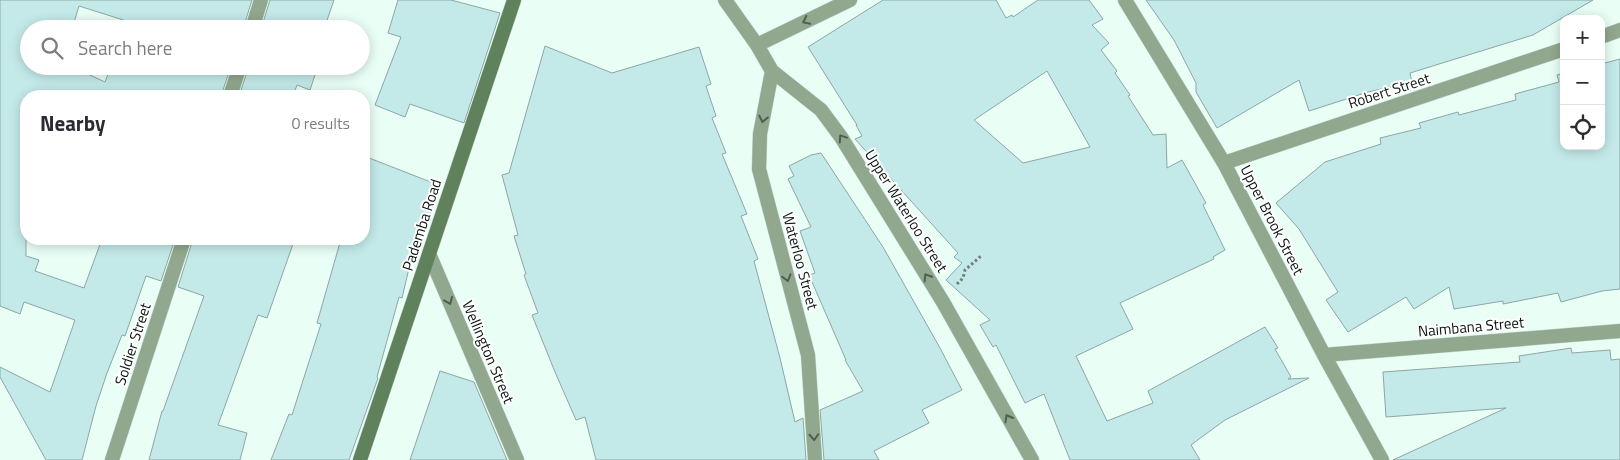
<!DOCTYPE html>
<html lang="en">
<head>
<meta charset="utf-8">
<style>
  :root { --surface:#fff; --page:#f2f2f3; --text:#2b2b33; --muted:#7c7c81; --line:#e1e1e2 }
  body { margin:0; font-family:"Titillium Web",sans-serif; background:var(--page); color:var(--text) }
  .controls { position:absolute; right:15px; top:15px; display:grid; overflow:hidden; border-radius:10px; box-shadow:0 2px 12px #0003 }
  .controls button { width:45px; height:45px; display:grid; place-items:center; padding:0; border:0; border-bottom:1px solid var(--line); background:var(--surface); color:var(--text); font:25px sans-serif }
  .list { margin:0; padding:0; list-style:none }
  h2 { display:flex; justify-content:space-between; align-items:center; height:65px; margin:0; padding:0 20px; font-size:21px }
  h2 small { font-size:16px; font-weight:400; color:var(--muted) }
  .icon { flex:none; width:28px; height:28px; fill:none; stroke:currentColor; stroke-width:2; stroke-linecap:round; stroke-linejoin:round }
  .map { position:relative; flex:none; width:1620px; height:460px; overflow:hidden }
  .search { position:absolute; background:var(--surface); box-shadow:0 2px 12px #0003; left:20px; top:20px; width:350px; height:55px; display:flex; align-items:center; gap:12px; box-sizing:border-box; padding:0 18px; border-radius:28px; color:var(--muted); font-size:19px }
  .panel { position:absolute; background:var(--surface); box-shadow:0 2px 12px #0003; left:20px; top:90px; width:350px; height:155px; border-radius:20px }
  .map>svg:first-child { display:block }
  .building { fill:#c3eae9; stroke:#8ba7a6; fill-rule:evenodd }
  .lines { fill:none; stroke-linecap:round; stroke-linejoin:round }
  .minor-casing { stroke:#c5d9d1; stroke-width:15 }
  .secondary-casing { stroke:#c5d9d1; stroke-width:15 }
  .path { stroke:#6f7e78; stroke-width:3; stroke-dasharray:2.5 2.5; stroke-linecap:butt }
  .minor { stroke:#91a88e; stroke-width:14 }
  .secondary { stroke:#5f815c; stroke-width:14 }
  .oneway { stroke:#4e5e50 }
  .labels { text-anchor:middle; stroke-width:4; stroke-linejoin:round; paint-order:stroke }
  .street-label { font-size:15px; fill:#0b1411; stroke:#fff }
</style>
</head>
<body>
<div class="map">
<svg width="1620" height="460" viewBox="0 0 1620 460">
  <rect width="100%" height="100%" fill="#e9fef5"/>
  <!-- building -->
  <path class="building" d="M0 0H252L243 29H139V25L79 6 72 29H29V66H70L105 82 111 66H231L221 96H26V256L39 260 35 271 84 288 102 239H175L161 281 146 276 125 336 122 335 107 373 96 406 82 460H46L0 377V367L50 392 75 320 24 302 20 314 0 306Z
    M270 0H334L324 29H261Z
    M398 0H451L500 13 464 123 410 104 405 117 375 105 401 37 388 33Z
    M883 0H996L1006 18 1012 15 1013 17 1038 0H1089L1103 19 1092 25 1109 43 1101 50 1117 71 1115 73 1130 95 1128 96 1153 135 1166 134 1167 168 1182 160 1206 203 1203 205 1225 250 1213 257 1214 259 1120 303 1133 329 1076 356 1107 421 1153 403 1148 391 1265 327 1278 348 1275 349 1291 377 1288 379 1309 378 1225 420 1199 439 1191 445 1200 460H1070L1044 394 1025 403 996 345 993 347 980 325 990 320 946 280 962 263 954 257 958 253 855 139 862 136 856 125H857L808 47ZM1047 71 1090 147 1023 163 974 120Z
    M1146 0H1593L1533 35 1410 73 1412 82 1368 92 1309 111 1299 80 1217 128 1196 92V83L1174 40Z
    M545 46 612 73 699 47 711 84 706 86 716 116 712 118 726 153 722 154 747 214 741 216 758 259 754 261 780 358 795 422 803 418 806 460H596L585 417 576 420 555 372 532 315 538 313 524 275 526 274 514 236 518 235 502 175 509 173Z
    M1620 59V289L1602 291 1561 302 1558 293 1503 304V301L1454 309 1449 287 1414 309 1406 297 1348 332 1326 300 1338 292 1299 229 1276 203 1325 162 1381 144 1380 138 1421 128 1419 123 1458 112 1459 115 1516 100 1515 94 1559 82 1557 75 1564 73V146H1601V64Z
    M249 66H318L310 90 297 85 293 96H239Z
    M821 153 883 247 940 348 962 390 922 410 929 423 874 451 879 460H824L820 410 863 391 845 360H846L809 275 815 273 800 231 811 227 788 179 794 176 789 166 811 155Z
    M364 156 441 186 410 264 402 298 399 297 377 377 378 378 349 460H271L289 414 292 415 321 324 317 323 341 239H364Z
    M193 239H272L293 244 267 318 258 315 218 425 247 433 240 460H149L162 411H163L204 296 178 287Z
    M1571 348 1572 353 1610 350 1611 360 1620 359V460H1393L1506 408 1386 417 1383 372 1520 362 1519 356Z
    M440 371 474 382 507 460H410Z"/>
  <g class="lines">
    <defs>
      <path id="minor" d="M725 0 757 45 772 71 821 110 841 137 943 302 1032 460
        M1125 0 1224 163 1324 355 1382 460
        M252 29 261 0
        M1601 37 1620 30
        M757 45 850 0
        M772 71 760 134 759 169 808 355 815 460
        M230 96 240 66
        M1224 163 1564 49
        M430 256 517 460
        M1324 355 1620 331
        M112 460 184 239"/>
      <path id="secondary" d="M360 460 514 0"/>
    </defs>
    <!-- minor casing -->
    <use href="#minor" class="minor-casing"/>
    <!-- secondary casing -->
    <use href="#secondary" class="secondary-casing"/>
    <!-- path -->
    <path class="path" d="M957 284 963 278 965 270 981 256"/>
    <!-- minor -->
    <use href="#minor" class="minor"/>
    <!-- secondary -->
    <use href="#secondary" class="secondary"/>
  </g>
  <!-- one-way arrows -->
  <defs><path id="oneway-chevron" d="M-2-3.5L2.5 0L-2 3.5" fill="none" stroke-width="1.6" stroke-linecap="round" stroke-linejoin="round" transform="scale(1.25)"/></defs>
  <g class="oneway">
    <use href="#oneway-chevron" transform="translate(806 21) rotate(154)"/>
    <use href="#oneway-chevron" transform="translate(763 119) rotate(102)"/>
    <use href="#oneway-chevron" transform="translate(842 138) rotate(-124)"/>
    <use href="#oneway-chevron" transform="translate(927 277) rotate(-122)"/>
    <use href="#oneway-chevron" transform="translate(787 278) rotate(74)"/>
    <use href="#oneway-chevron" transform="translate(449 301) rotate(67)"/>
    <use href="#oneway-chevron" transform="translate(1008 418) rotate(-120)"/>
    <use href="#oneway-chevron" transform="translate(814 437) rotate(87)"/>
  </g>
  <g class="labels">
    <!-- street labels -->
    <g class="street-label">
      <text transform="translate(1389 91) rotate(-18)" y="5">Robert Street</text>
      <text transform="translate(906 211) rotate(58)" y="5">Upper Waterloo Street</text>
      <text transform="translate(1272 220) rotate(63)" y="5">Upper Brook Street</text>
      <text transform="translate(422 225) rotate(-72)" y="5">Pademba Road</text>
      <text transform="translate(800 261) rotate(75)" y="5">Waterloo Street</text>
      <text transform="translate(1471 327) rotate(-5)" y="5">Naimbana Street</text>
      <text transform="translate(133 344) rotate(-72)" y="5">Soldier Street</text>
      <text transform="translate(488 352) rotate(67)" y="5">Wellington Street</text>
    </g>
  </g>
</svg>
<div class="controls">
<button>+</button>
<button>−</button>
<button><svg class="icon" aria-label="locate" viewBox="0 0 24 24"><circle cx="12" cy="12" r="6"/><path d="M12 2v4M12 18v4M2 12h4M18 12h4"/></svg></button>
</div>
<div class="search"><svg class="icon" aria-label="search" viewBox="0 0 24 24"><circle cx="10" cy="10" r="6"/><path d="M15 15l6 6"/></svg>Search here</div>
<section class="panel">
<h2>Nearby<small>0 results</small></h2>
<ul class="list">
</ul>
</section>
</div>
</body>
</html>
